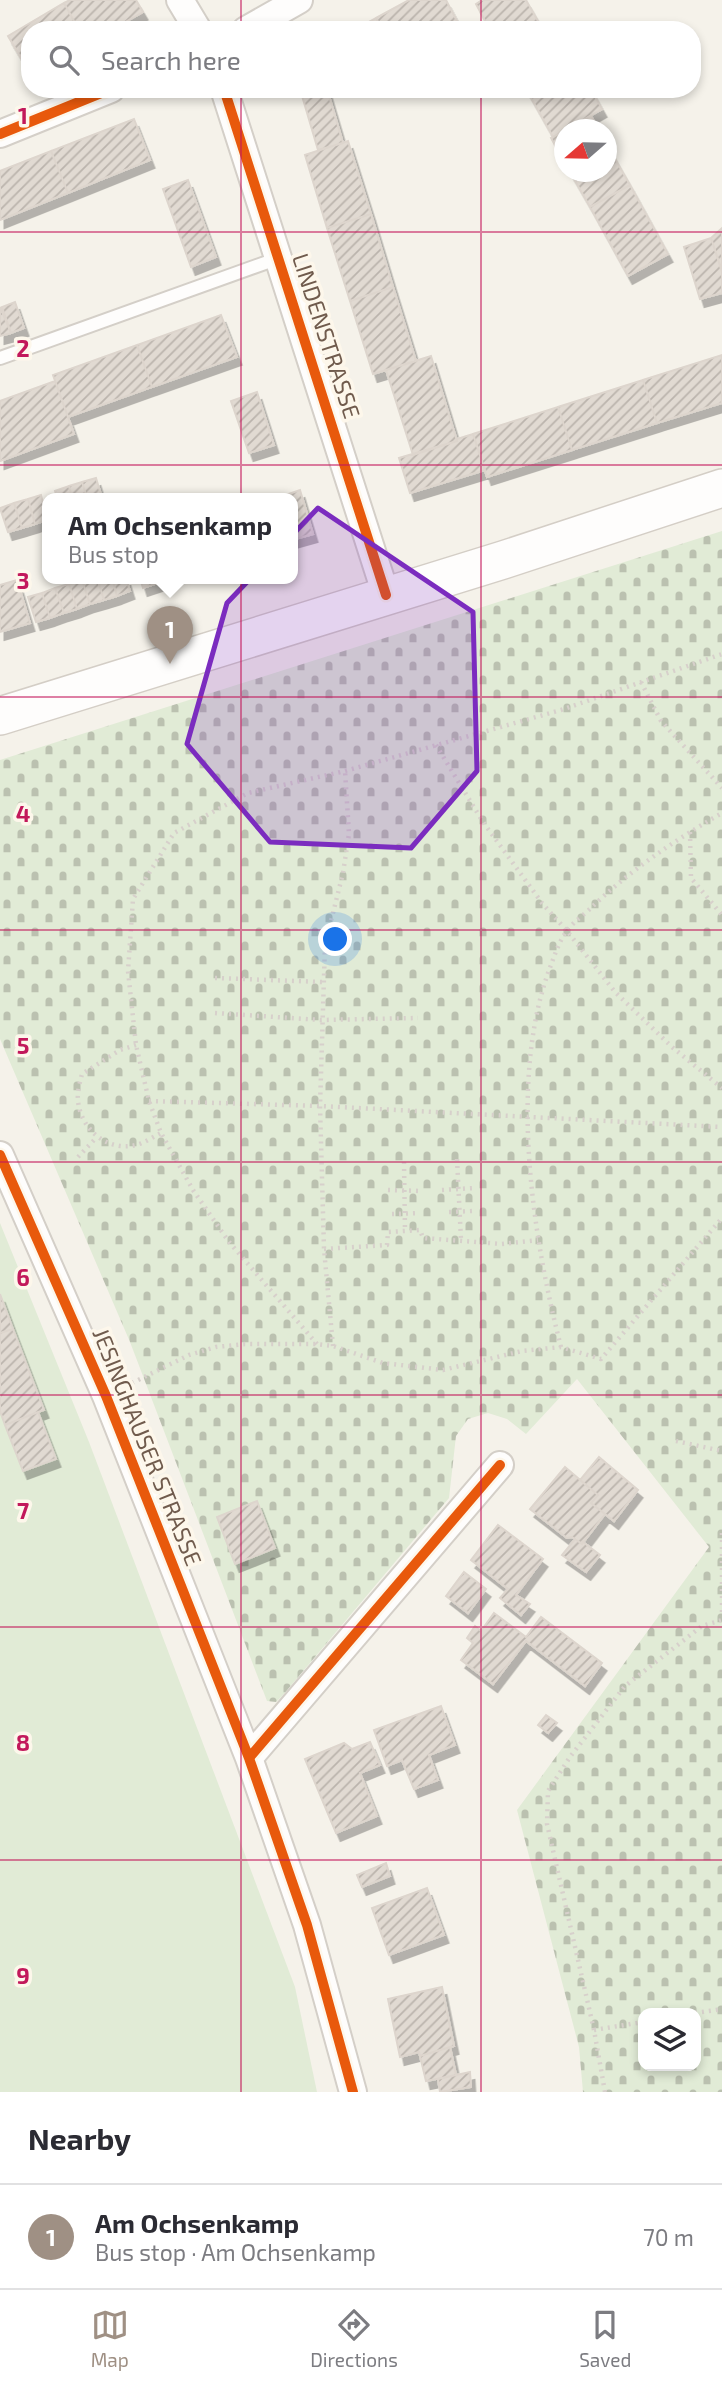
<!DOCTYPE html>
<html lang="en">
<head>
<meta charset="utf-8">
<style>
  :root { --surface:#fff; --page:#f7f7f7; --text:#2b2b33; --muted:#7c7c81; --line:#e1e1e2; --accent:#9f9084 }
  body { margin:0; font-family:"Exo 2",sans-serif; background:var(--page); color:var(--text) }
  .controls { position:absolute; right:21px; bottom:21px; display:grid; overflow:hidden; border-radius:14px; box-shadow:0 4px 10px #0003 }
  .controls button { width:63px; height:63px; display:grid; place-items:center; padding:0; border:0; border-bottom:2px solid var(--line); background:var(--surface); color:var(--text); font:35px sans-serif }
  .compass { position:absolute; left:554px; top:119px; width:63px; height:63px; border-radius:50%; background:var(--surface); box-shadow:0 4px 10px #0003; rotate:250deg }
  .you { position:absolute; left:336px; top:940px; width:24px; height:24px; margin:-18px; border:5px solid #fff; border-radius:50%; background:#1a73e8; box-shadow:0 0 0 10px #1a73e833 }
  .badge { display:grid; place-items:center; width:46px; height:46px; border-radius:50%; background:var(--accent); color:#fff; font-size:23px; font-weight:700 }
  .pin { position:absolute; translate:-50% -58px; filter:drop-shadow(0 2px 4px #0008) }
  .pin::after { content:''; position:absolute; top:37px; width:24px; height:21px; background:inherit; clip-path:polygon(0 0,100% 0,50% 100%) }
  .popup { position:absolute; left:42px; top:493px; width:256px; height:91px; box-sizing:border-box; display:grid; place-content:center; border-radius:14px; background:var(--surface); filter:drop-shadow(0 2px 5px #0005); font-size:23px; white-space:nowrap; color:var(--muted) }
  .popup b { font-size:26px; color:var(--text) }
  .popup::after { content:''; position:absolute; left:50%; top:100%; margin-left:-14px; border:14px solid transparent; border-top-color:var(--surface) }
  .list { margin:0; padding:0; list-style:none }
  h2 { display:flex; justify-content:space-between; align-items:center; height:91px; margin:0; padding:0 28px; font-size:30px }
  h2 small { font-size:23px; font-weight:400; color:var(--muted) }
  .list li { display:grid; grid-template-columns:46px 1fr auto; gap:21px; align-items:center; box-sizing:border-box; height:105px; padding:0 28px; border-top:2px solid var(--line) }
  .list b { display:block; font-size:26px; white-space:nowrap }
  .list p { margin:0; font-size:23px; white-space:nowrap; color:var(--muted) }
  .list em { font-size:23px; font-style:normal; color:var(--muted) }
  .icon { flex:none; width:38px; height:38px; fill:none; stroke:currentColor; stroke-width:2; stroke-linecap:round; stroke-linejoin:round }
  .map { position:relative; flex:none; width:722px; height:2092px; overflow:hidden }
  .search { position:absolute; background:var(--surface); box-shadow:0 4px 10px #0003; left:21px; right:21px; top:21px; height:77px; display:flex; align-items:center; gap:18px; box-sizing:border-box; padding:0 24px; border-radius:28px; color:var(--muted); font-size:26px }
  .sheet { height:196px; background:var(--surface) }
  nav { display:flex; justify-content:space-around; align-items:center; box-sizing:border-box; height:98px; border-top:2px solid var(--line); background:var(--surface); font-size:19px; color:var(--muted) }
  nav a { display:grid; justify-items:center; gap:4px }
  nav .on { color:var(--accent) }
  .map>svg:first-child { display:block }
  .grass { fill:#e1ebd6 }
  .cemetery { fill:url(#cemetery-stones); fill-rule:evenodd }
  .building { fill:url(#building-hatch); stroke:#ddd5cd; stroke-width:2; filter:url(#shadow) }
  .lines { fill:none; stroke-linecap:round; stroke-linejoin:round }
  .lane-casing { stroke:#d4cfc8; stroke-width:16 }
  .street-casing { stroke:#d4cfc8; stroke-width:30 }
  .secondary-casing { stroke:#d4cec6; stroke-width:40 }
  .path { stroke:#d7d0cb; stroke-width:4.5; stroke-dasharray:2 5; stroke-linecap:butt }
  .lane { stroke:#fefdfc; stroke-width:12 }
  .street { stroke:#fefdfc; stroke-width:26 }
  .secondary { stroke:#fefdfc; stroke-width:37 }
  .cycleway-casing { stroke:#fdf7eb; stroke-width:15 }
  .cycleway { stroke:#e8590c; stroke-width:10 }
  .marked { fill:#7b2cbf; fill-opacity:0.2; stroke:#7b2cbf; stroke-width:5; stroke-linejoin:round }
  .grid { fill:none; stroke:#c2185b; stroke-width:2; stroke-opacity:0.55 }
  .labels { text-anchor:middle; stroke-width:7; stroke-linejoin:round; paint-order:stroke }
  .street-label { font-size:23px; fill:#705b4d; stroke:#fdf7eb }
  .grid-label { font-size:23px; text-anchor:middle; font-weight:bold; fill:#c2185b; stroke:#fdf7eb; stroke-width:7; stroke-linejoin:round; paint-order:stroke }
</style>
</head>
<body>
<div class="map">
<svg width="722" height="2092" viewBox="0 0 722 2092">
  <defs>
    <pattern id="cemetery-stones" width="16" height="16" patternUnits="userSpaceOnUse" patternTransform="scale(1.75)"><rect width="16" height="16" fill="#e1ebd6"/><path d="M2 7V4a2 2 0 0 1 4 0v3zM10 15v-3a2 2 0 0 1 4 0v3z" fill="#bbc1b0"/></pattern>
    <pattern id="building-hatch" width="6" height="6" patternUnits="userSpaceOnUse" patternTransform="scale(1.75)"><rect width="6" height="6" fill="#e1dad2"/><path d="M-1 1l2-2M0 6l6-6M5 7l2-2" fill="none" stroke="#bbb4ad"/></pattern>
    <filter id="shadow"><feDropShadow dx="4.5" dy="8" stdDeviation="0" flood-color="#0004"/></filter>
  </defs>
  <rect width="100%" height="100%" fill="#f5f2ea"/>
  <!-- grass -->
  <path class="grass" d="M0 1223 89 1442 295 1987 317 2092H0Z"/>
  <!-- cemetery -->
  <path class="cemetery" d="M722 531V2092H583L579 2047 517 1810 709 1547 577 1379 526 1434 507 1419 488 1413 468 1419 456 1436 449 1498 283 1695 276 1702 267 1701 130 1342 0 1039V760ZM643 2013H696V2066H643Z"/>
  <!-- building -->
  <path class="building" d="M70 0H136L143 12 111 30H79L64 3Z
    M409 0H446L459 25 449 30H383L376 18Z
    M482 0H526L543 30H490L476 4Z
    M64 3 79 30H30V73L8 36Z
    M376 18 383 30H354Z
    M300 89H327L343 143 318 150Z
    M526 89H591L602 109 553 137Z
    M591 116 599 130H566Z
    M134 119 150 160 68 193 51 151Z
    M564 131V162L551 138Z
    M348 141 371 214 327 228 305 155Z
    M606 143 630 185 590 207 570 172H606Z
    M51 151 68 193 0 220V171Z
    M188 180 216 257 191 267 163 189Z
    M630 185 668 254 628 276 590 207Z
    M371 214 393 287 350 301 327 228Z
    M722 228V267L721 268 711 238Z
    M711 238 722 272V293L700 299 684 247Z
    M393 287 416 361 373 374 350 301Z
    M15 302 24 328 11 333 2 307Z
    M0 307 11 333 0 336Z
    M221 315 237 357 152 387 137 345Z
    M137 345 152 387 68 417 53 375Z
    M722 355V403L657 423 643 380Z
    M431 356 457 441 413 455 386 370Z
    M643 380 657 423 572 450 558 407Z
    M55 381 74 434 0 461V401Z
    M257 392 274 445 249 453 231 401Z
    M558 407 572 450 487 477 473 434Z
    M473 434 485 470 410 493 399 458 457 441V439Z
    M96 478 102 498H87L82 482Z
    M82 482 87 498H72L69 486Z
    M69 486 72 498H57L55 491Z
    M300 490 313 534 292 540V498H277Z
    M41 495 47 520 35 524 28 499Z
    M28 499 35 524 22 528 14 503Z
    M14 503 22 528 8 532 0 508Z
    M87 578H97L104 600 90 604 82 580Z
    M97 578H112L117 596 104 600Z
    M112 578H126L130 591 117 596Z
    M140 578H173L143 588Z
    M17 580 30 623 0 632V585Z
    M82 580 90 604 77 609 69 584Z
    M69 584 77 609 64 613 55 588Z
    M55 588 64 613 50 618 42 593Z
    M42 593 50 618 36 622 28 597Z
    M0 1294 13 1329 0 1333Z
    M13 1329 44 1410 5 1425 0 1411V1333Z
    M38 1412 56 1459 23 1471 5 1425Z
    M599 1457 638 1490 614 1521 591 1503 598 1495 580 1480Z
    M565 1467 598 1495 591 1503 605 1514 582 1544 572 1537 567 1538 530 1509Z
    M257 1501 275 1548 235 1564 217 1517Z
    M498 1525 543 1559 516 1595 530 1604 521 1615 500 1598 508 1589 471 1560Z
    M575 1539 582 1544 583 1542 600 1555 586 1572 562 1555Z
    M464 1572 486 1589 468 1613 446 1596Z
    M494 1613 526 1637 541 1617 602 1663 585 1686 526 1641 493 1684 461 1660 473 1643 467 1638 475 1626 481 1631Z
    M441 1706 455 1745 429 1755 438 1780 414 1789 402 1760 387 1766 374 1730Z
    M546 1715 557 1723 548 1733 538 1725Z
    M370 1742 380 1765 360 1773 377 1816 336 1833 305 1759 344 1743 352 1749Z
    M386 1863 390 1876 362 1887 357 1875Z
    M427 1888 444 1935 389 1955 372 1908Z
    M442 1987 454 2046 420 2056 419 2052 400 2057 388 1999Z
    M450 2047 456 2075 426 2081 420 2056Z
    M470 2072 471 2087 440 2092 438 2079Z"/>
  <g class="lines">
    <defs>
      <path id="lane" d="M0 358 279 258"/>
      <path id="street" d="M180 0 198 30
        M246 30 299 0
        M224 89 386 595
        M0 134 111 89
        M0 1155 106 1396 249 1758 307 1925 353 2092
        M249 1758 500 1465"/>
      <path id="secondary" d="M0 716 503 560 722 488"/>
    </defs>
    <!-- lane casing -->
    <use href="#lane" class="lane-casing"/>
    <!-- street casing -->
    <use href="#street" class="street-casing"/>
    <!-- secondary casing -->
    <use href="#secondary" class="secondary-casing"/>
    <!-- path -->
    <path class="path" d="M155 616 160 630
      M641 682 661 721 722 788
      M436 745 483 822 542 903 567 931 615 992 672 1047 722 1088
      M690 832 691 878 722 915
      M215 978 323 982
      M215 1013 321 1020 418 1018
      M136 1045 120 1050 82 1074C80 1082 77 1092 78 1101 81 1130 108 1152 136 1145 144 1143 153 1137 161 1133
      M149 1101 320 1106 722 1127
      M78 1157 97 1137
      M457 1159 461 1240
      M404 1162 405 1231
      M388 1190 422 1191
      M442 1190 475 1188
      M449 1212 473 1211
      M392 1214 419 1213
      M324 1249 387 1245 388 1232 420 1230 423 1238 502 1244 538 1240
      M317 1344 229 1242 193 1190 161 1133 149 1101 136 1045 128 971 133 899 174 833 248 793 345 771 561 710 722 654
      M333 1346 324 1249 320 1106 325 945 343 873 349 834 345 771
      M561 1347C532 1235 508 1076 551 965 555 954 559 942 566 932 573 922 585 914 593 906 632 869 675 840 722 813
      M132 1383 189 1355 216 1347 245 1344H317L333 1346 383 1363 443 1370 522 1351 561 1347 601 1359 722 1218
      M676 1441 722 1451
      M722 1533V1617
      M695 2013 722 2009
      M594 2030 643 2022
      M605 2092 594 2030 547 1824 548 1791 570 1757 625 1686 702 1626 722 1620"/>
    <!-- lane -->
    <use href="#lane" class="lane"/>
    <!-- street -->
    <use href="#street" class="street"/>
    <!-- secondary -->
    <use href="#secondary" class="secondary"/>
    <defs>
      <path id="cycleway" d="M224 89 386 595
        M0 134 111 89
        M0 1155 106 1396 249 1758 307 1925 353 2092
        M249 1758 500 1465"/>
    </defs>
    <!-- cycleway casing -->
    <use href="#cycleway" class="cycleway-casing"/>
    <!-- cycleway -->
    <use href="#cycleway" class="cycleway"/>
  </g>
  <!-- marked area -->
  <path class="marked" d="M318 508 473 612 477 771 411 848 270 842 187 744 227 603Z"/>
  <!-- grid -->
  <path class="grid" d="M241 0V30M481 0V30M241 89V2092M481 89V2092M0 232H722M0 465H722M0 697H722M0 930H722M0 1162H722M0 1395H722M0 1627H722M0 1860H722"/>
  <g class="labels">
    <!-- street labels -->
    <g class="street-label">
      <text transform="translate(326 336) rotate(72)" y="8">LINDENSTRASSE</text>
      <text transform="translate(147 1447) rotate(68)" y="8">JESINGHAUSER STRASSE</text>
    </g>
  </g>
  <g class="grid-label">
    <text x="23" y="124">1</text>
    <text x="23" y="357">2</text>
    <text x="23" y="589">3</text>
    <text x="23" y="822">4</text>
    <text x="23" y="1054">5</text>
    <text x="23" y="1286">6</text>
    <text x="23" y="1519">7</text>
    <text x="23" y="1751">8</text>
    <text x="23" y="1984">9</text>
  </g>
</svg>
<div class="controls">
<button><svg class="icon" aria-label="layers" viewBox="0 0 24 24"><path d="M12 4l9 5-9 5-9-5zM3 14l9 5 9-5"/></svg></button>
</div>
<svg class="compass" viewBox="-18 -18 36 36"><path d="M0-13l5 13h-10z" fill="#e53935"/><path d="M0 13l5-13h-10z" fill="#7c7c81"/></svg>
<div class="you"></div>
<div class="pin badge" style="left:170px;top:664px">1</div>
<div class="popup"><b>Am Ochsenkamp</b>Bus stop</div>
<div class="search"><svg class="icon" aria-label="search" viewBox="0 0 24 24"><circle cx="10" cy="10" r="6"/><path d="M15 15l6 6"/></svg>Search here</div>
</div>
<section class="sheet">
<h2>Nearby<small></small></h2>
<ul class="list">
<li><span class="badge">1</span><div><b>Am Ochsenkamp</b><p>Bus stop · Am Ochsenkamp</p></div><em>70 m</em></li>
</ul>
</section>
<nav>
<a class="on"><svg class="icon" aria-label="map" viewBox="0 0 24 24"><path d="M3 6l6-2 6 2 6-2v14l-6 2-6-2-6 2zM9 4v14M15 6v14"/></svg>Map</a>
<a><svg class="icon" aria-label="directions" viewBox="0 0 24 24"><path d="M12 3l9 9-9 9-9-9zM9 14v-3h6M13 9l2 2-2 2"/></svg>Directions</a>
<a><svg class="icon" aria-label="saved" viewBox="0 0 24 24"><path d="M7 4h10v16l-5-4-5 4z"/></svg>Saved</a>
</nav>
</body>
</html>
